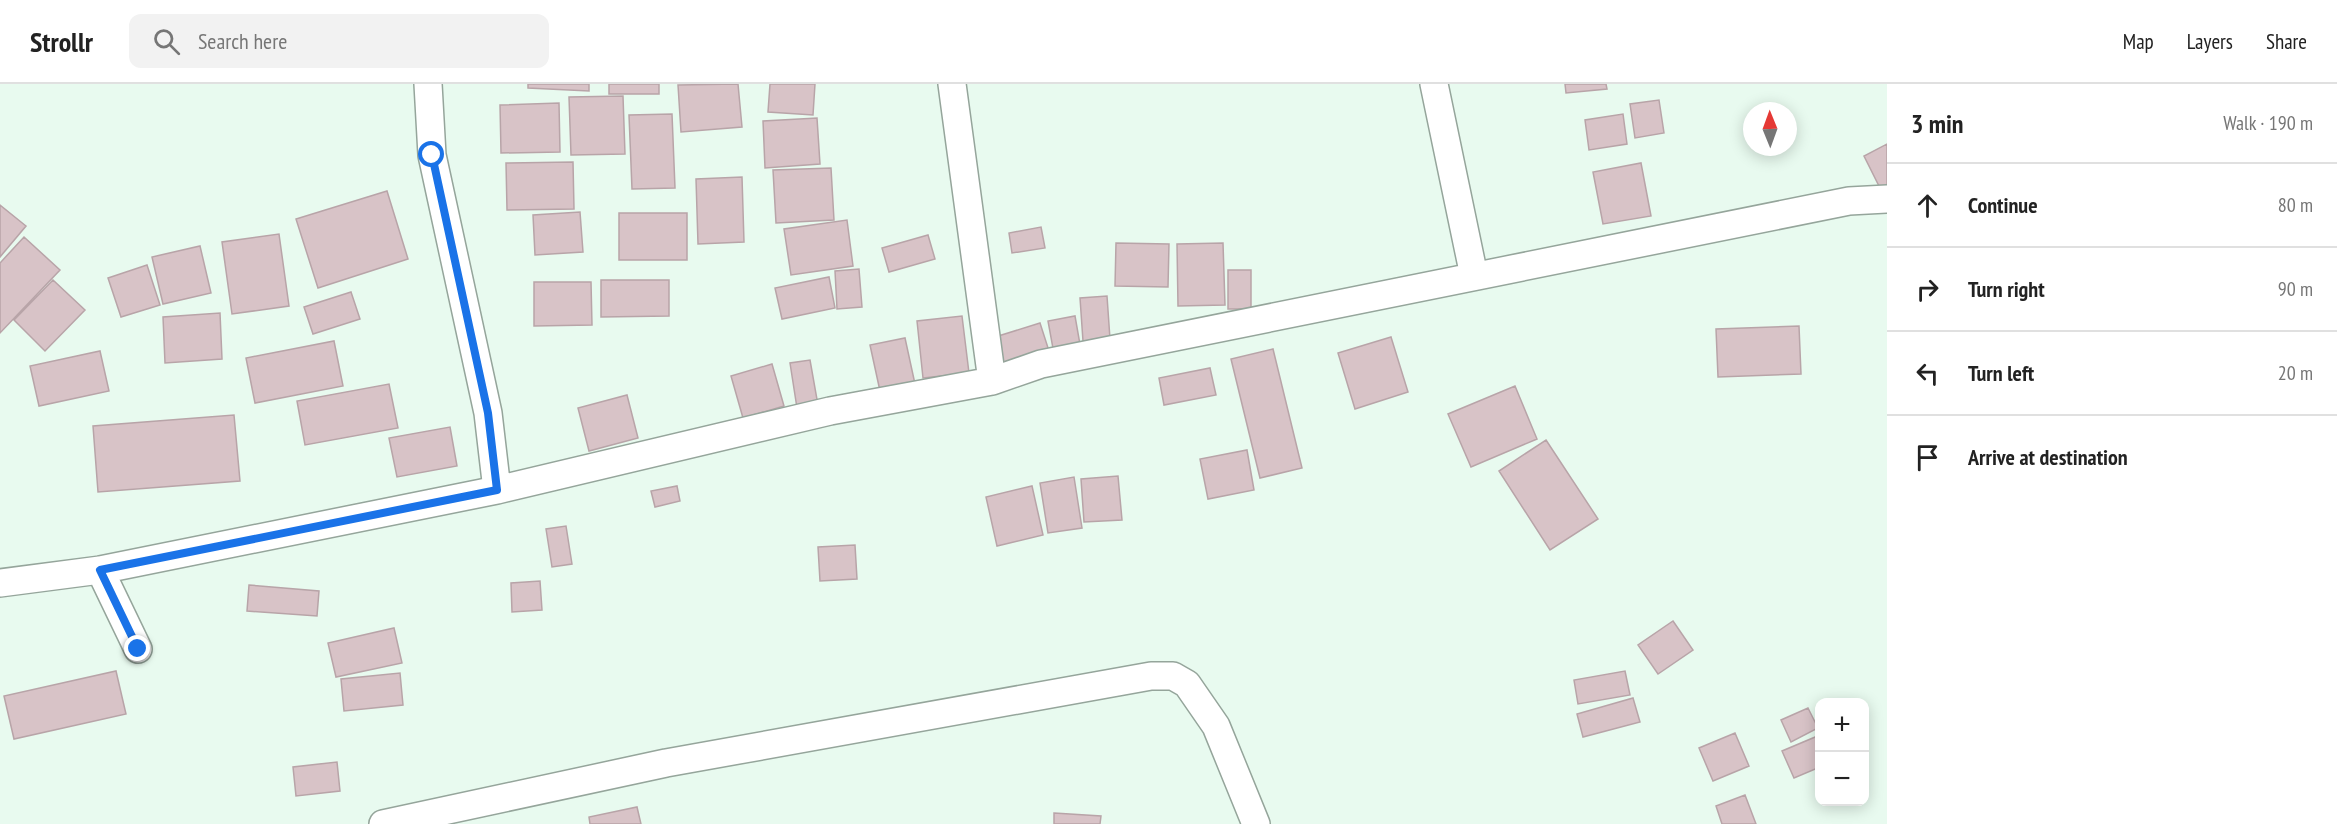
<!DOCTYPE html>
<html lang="en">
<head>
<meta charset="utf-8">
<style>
  :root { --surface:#fff; --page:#f2f2f2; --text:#222; --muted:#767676; --line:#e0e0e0 }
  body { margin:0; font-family:"PT Sans Narrow",sans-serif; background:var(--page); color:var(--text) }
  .controls { position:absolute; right:18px; bottom:18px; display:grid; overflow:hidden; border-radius:12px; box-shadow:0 3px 15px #0003 }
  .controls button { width:54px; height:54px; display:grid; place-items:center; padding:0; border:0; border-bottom:2px solid var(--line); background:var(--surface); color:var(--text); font:30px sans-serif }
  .compass { position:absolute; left:1743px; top:18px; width:54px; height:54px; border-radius:50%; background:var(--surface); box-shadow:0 3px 15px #0003; rotate:359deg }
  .stop { position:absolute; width:18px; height:18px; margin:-14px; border:4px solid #1a73e8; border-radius:50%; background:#fff }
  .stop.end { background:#1a73e8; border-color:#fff; box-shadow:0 2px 6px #0008 }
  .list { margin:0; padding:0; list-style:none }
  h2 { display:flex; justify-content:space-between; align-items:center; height:78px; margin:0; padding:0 24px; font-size:26px }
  h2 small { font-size:20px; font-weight:400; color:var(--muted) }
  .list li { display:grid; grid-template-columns:39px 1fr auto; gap:18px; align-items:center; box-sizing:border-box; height:84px; padding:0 24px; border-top:2px solid var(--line) }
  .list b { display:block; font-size:22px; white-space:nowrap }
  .list em { font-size:20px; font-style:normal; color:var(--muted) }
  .icon { flex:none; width:33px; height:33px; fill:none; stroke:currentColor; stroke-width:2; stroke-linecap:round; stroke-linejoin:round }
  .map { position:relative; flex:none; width:1887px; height:740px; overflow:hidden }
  header { display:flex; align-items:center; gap:36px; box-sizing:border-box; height:84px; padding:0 30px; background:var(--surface); border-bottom:2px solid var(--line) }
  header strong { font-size:28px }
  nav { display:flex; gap:33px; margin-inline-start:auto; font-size:21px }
  .search { width:420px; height:54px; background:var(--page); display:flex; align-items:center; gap:15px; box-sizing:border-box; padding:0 21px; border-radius:12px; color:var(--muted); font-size:22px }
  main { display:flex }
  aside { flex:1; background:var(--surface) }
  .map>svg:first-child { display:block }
  .building { fill:#d8c3c7; stroke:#b8a4a8; stroke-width:1.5 }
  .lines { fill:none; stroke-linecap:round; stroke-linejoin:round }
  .minor-casing { stroke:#95a59b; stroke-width:30 }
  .minor { stroke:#fff; stroke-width:27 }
  .route { stroke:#1a73e8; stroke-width:8 }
</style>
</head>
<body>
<header>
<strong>Strollr</strong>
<div class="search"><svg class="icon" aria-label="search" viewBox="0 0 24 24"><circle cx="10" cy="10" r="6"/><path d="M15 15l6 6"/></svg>Search here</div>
<nav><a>Map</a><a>Layers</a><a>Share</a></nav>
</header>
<main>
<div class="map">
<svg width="1887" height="740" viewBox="0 0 1887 740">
  <rect width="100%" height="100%" fill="#e8faef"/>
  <!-- building -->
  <path class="building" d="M528 0H589V7L528 4Z
    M609 0H659V10H609Z
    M738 0 742 43 681 48 678 1Z
    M770 0H815L813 31 768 28Z
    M1565 0H1606L1607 5 1566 9Z
    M623 12 625 70 571 71 569 13Z
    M1659 16 1664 49 1635 54 1630 20Z
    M559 19 560 68 501 69 500 21Z
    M672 30 675 104 632 105 629 31Z
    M1623 30 1627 60 1589 66 1585 36Z
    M817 34 820 80 765 84 763 37Z
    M1887 60V101L1880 104 1864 72Z
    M573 78 574 125 507 126 506 79Z
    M1641 79 1651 132 1603 140 1593 88Z
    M831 84 834 136 776 139 773 86Z
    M742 93 744 158 698 160 696 95Z
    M387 107 408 175 318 204 296 135Z
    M0 121 26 142 0 173Z
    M580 128 583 168 535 171 533 131Z
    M619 129H687V176H619Z
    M847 136 853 182 791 191 784 145Z
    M1041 143 1045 164 1012 169 1009 149Z
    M279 150 289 222 232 230 222 158Z
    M928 151 935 175 889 188 882 164Z
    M24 153 60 186 0 249V179Z
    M1116 159 1169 160 1168 203 1115 202Z
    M1223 159 1225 221 1178 222 1177 160Z
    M200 162 211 209 163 220 152 173Z
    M147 181 160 221 121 233 108 194Z
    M859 185 862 223 837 225 835 187Z
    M1228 186H1251V225H1228Z
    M829 193 835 224 782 235 775 204Z
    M53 196 85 226 45 267 14 236Z
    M601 196H669V232L601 233Z
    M534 198H591L592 241 534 242Z
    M351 208 360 235 313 250 304 223Z
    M1107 212 1110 255 1083 257 1080 214Z
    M220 229 222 275 165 279 163 233Z
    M962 232 969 289 923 294 917 237Z
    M1075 232 1081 266 1054 270 1048 237Z
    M1040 239 1049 267 1004 280 995 253Z
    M1799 242 1801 290 1718 293 1716 245Z
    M1391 253 1408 308 1355 325 1338 269Z
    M905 254 915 300 880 307 870 261Z
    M334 257 343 302 255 319 246 274Z
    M1273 265 1302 384 1260 394 1231 275Z
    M100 267 109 307 39 322 30 282Z
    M810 276 818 321 797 324 790 279Z
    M772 280 784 322 743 334 731 292Z
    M1210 284 1216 311 1164 321 1159 294Z
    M389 300 398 344 305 361 297 317Z
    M1515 302 1537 355 1471 383 1448 330Z
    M627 311 638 354 589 367 578 324Z
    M234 331 240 397 98 408 93 342Z
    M450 343 457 382 397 393 389 354Z
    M1546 356 1598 435 1550 466 1499 387Z
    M1247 366 1254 406 1208 415 1200 375Z
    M1118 392 1122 436 1084 438 1081 395Z
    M1074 393 1082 444 1048 449 1040 399Z
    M677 402 680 417 655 423 651 407Z
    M1032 402 1043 451 997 462 986 413Z
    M566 442 572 480 552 483 546 445Z
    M855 461 857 495 820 497 818 463Z
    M540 497 542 526 512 528 511 499Z
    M249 501 319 507 317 532 247 527Z
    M1673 537 1693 566 1658 590 1638 561Z
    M394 544 402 579 336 593 328 559Z
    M116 587 126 630 14 655 4 612Z
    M1625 587 1630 611 1578 620 1574 596Z
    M400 589 403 621 344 627 341 595Z
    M1633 614 1640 638 1583 653 1577 630Z
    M1808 624 1818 644 1791 658 1781 636Z
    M1735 649 1749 682 1713 697 1699 664Z
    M1820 651V683L1794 694 1782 667Z
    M337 678 340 707 296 712 293 683Z
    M1745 711 1756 740H1722L1716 722Z
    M637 723 641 740H590L589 733Z
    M1054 729 1101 732 1100 740H1054Z"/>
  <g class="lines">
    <defs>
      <path id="minor" d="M428 0 432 71 488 329 497 406
        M952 0 992 297
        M1434 0 1474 192
        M100 486 138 565
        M0 499 100 486 497 406 830 327 992 297 1041 280 1849 117 1887 115
        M383 740 666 679 1151 592H1173L1187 600 1216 642 1256 740"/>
    </defs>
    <!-- minor casing -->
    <use href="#minor" class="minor-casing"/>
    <!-- minor -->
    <use href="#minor" class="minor"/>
  </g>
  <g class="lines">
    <!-- route -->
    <path class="route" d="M138 565 100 486 497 406 488 329 432 71"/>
  </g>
</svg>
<div class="controls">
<button>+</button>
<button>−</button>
</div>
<svg class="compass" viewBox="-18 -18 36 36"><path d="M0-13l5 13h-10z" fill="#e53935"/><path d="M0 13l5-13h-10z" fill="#767676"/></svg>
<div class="stop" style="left:432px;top:71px"></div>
<div class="stop end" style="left:138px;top:565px"></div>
</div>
<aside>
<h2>3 min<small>Walk · 190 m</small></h2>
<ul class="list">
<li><svg class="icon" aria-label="ahead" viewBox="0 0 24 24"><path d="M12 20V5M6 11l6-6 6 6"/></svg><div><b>Continue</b></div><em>80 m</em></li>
<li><svg class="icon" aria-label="right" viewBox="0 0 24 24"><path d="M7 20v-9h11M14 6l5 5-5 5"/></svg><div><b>Turn right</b></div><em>90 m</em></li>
<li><svg class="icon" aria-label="left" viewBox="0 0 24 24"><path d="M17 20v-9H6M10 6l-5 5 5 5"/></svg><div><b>Turn left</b></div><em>20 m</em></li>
<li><svg class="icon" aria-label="arrive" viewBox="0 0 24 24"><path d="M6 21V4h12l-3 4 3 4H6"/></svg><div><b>Arrive at destination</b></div></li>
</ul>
</aside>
</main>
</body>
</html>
